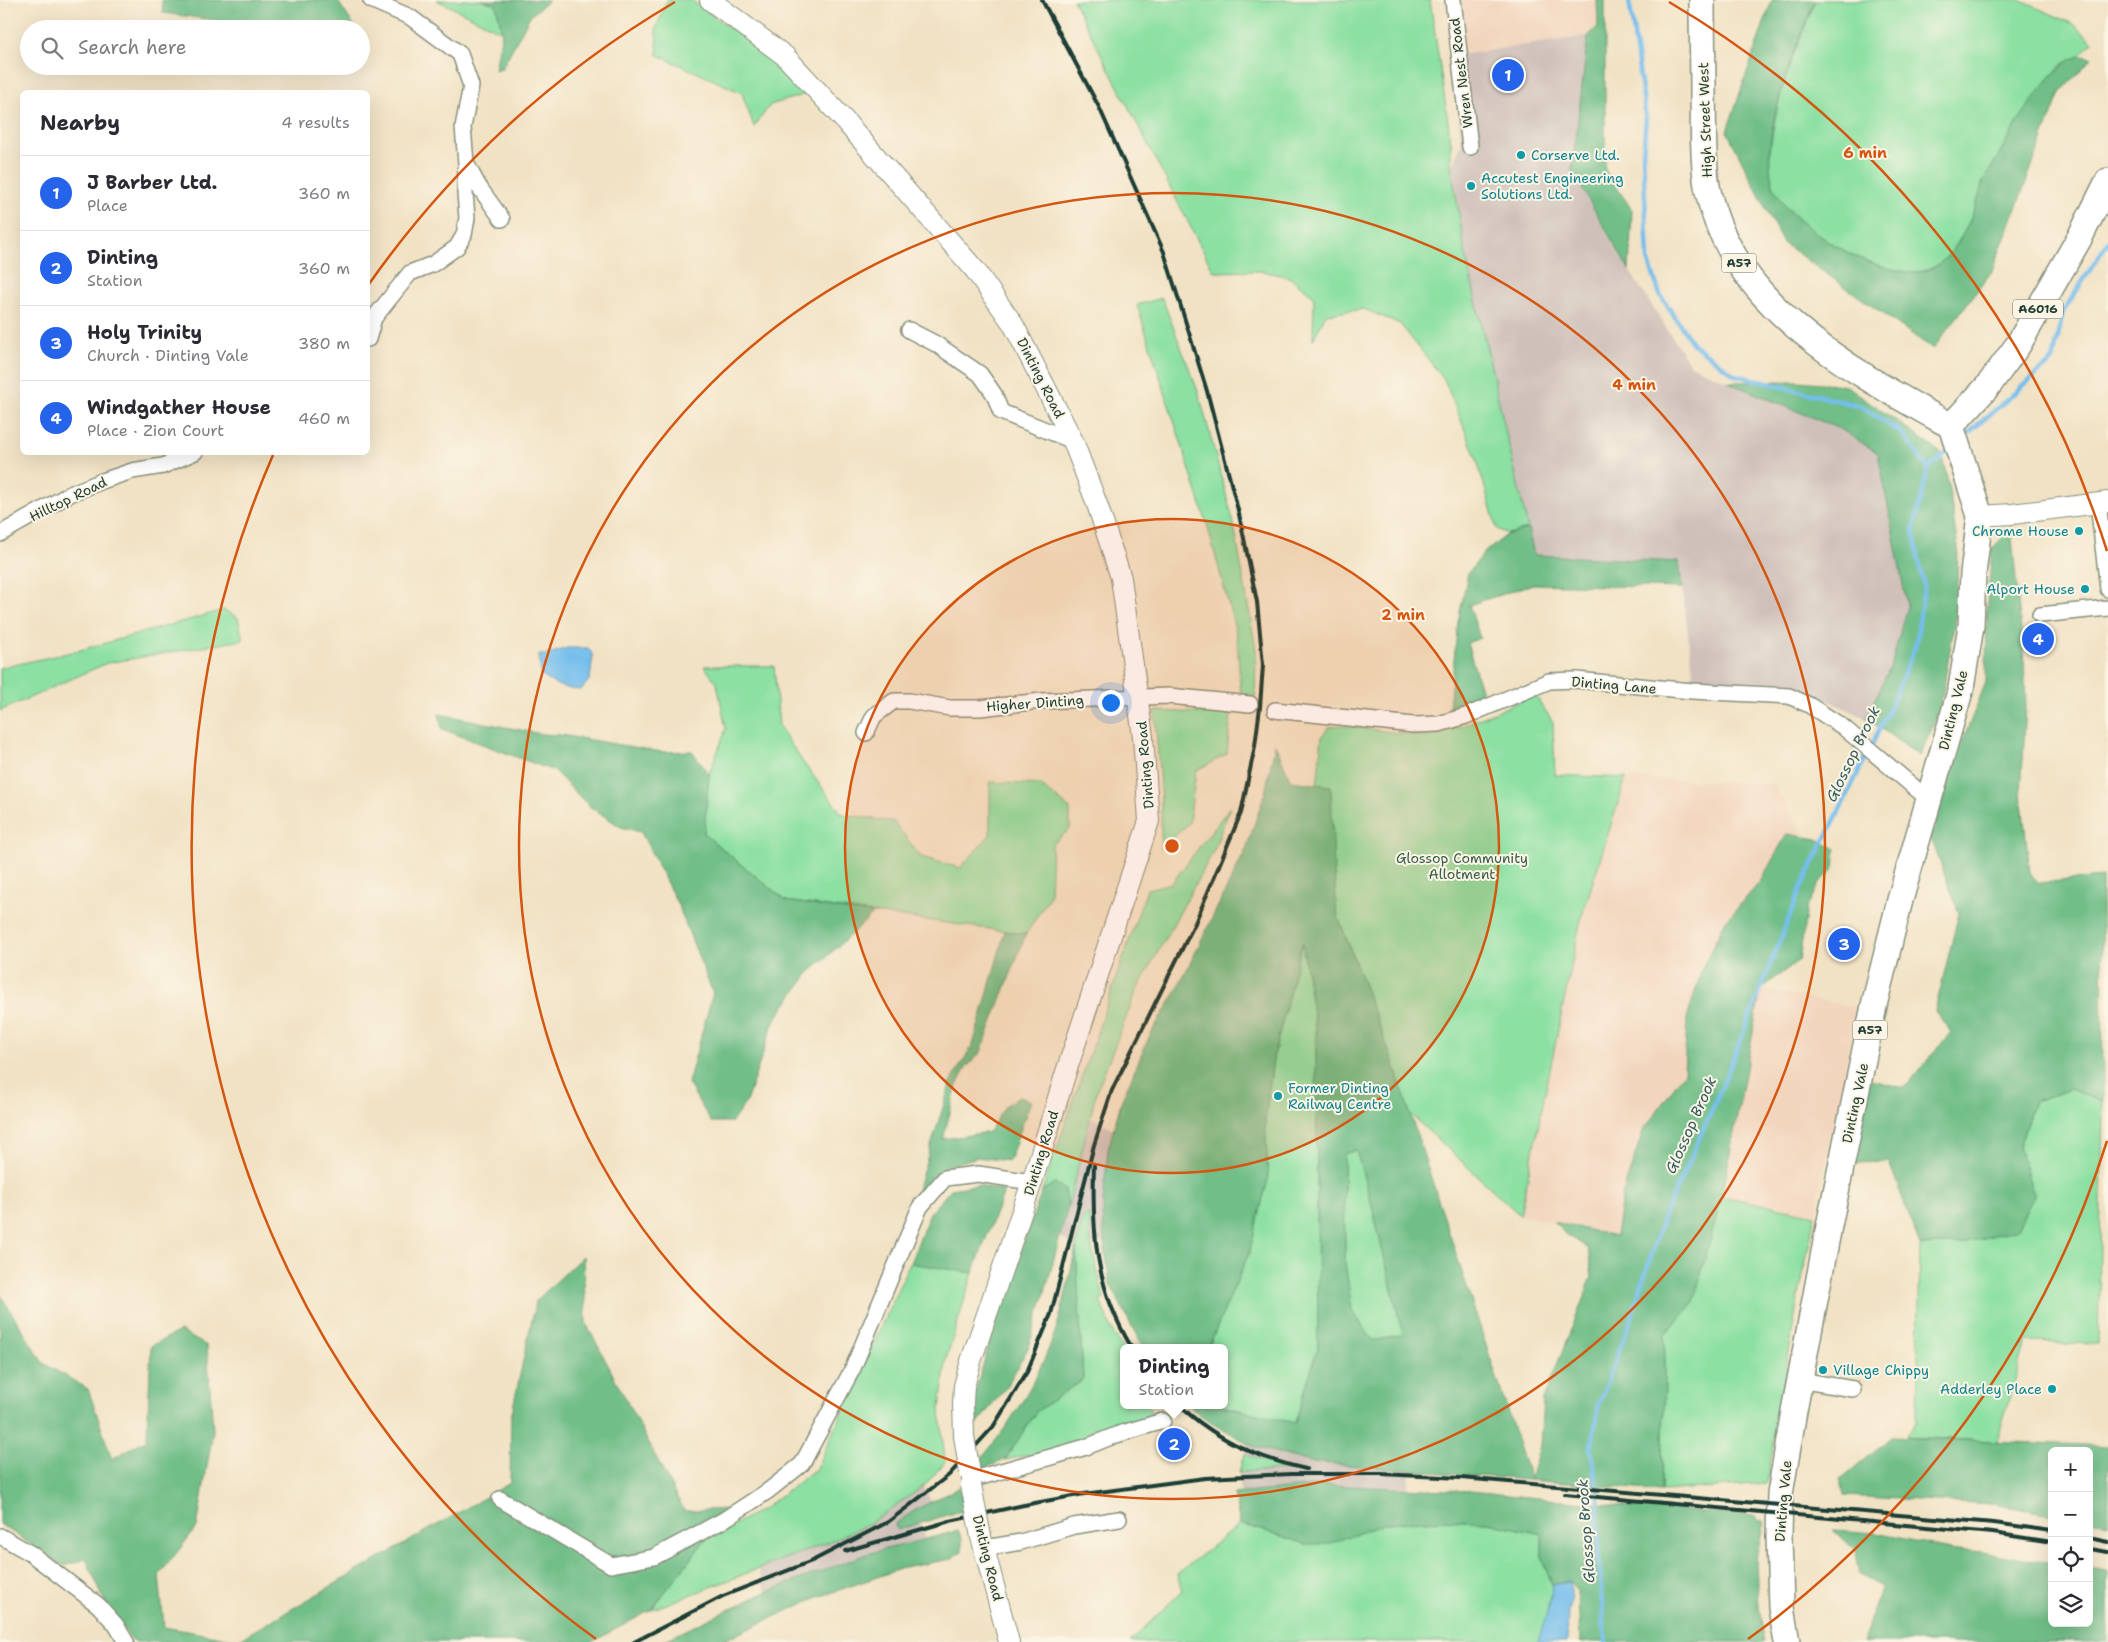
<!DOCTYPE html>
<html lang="en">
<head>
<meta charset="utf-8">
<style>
  :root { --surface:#fff; --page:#f2f2f3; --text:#2b2b33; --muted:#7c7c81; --line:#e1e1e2; --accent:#2563eb }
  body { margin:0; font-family:"Shantell Sans",sans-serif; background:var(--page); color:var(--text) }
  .controls { position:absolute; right:15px; bottom:15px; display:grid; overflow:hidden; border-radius:8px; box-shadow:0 5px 20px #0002 }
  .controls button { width:45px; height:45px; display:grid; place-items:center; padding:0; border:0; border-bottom:1px solid var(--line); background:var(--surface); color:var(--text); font:25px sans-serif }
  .you { position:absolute; left:1110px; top:702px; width:18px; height:18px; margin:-12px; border:4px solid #fff; border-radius:50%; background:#1a73e8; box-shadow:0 0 0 8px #1a73e833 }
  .badge { display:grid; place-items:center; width:32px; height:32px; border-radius:50%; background:var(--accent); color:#fff; font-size:16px; font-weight:700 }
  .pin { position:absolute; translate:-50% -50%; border:2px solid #fff; box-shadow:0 1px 5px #0006 }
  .popup { position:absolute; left:1120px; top:1344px; width:108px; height:65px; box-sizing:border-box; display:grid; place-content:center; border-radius:8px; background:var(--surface); filter:drop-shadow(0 1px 4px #0005); font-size:16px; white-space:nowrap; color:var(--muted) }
  .popup b { font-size:19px; color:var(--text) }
  .popup::after { content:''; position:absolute; left:50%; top:100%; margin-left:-10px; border:10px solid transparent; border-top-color:var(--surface) }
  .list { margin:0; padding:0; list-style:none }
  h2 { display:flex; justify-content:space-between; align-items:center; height:65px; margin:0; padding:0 20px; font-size:21px }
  h2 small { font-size:16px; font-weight:400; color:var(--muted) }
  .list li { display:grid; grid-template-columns:32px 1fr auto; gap:15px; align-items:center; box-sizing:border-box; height:75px; padding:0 20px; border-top:1px solid var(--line) }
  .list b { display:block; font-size:19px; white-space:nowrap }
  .list p { margin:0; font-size:16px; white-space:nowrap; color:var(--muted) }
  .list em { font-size:16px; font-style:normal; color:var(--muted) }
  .icon { flex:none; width:28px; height:28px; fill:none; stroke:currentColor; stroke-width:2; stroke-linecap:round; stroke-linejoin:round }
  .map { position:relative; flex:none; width:2108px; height:1642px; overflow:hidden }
  .search { position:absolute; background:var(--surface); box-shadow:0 5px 20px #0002; left:20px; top:20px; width:350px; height:55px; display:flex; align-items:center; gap:12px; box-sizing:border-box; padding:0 18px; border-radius:28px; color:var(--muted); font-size:19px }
  .panel { position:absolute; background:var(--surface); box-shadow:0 5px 20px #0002; left:20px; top:90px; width:350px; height:365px; border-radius:8px }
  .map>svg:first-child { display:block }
  .built { fill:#f2d5bd }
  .industrial { fill:#cfc1ba }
  .green { fill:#8ce0a2; stroke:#568e6b }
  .forest { fill:#71be88; stroke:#487e5e; fill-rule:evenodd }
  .water { fill:#75beed; stroke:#4a7e90 }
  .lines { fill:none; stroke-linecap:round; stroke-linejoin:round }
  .stream { stroke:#75beed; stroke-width:4.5 }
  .minor-casing { stroke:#88907c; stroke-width:18 }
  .tertiary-casing { stroke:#88907c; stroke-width:22 }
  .primary-casing { stroke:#88907c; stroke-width:28 }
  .minor { stroke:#fff; stroke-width:15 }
  .tertiary { stroke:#fff; stroke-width:20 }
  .primary { stroke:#fff; stroke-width:25 }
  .rail { stroke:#1f3d34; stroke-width:4 }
  .tertiary-bridge-casing { stroke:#88907c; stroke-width:22; stroke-linecap:butt }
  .tertiary-bridge { stroke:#fff; stroke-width:20 }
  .ring { fill:none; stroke:#d45610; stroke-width:2.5 }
  .culture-dot { fill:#0f9aa8; stroke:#fcf5e5; stroke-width:2 }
  .labels { text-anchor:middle; stroke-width:4; stroke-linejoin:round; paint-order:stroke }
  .shield { fill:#fcf5e5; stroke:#617469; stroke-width:1 }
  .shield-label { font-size:12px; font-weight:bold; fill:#1f3d34 }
  .street-label { font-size:14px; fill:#1f3d34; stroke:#fcf5e5 }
  .culture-label { font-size:14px; fill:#0d838f; stroke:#fcf5e5; text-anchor:start }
  .park-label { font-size:14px; fill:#355e4a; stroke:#fcf5e5 }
  .water-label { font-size:15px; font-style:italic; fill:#345d62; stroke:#fcf5e5 }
  .centre { fill:#d45610; stroke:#fcf5e5; stroke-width:2.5 }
  .ring-label { font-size:15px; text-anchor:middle; font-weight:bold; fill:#d45610; stroke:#fcf5e5; stroke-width:4; stroke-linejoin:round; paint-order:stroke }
</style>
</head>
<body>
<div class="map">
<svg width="2108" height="1642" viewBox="0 0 2108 1642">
  <rect width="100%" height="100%" fill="#fcf5e5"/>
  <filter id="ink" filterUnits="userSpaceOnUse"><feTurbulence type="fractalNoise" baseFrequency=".02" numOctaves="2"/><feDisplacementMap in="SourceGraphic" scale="10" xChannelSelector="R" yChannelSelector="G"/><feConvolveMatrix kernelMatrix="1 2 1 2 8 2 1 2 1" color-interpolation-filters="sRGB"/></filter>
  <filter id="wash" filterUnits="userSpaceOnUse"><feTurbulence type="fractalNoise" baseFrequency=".0096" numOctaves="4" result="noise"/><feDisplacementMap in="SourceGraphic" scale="20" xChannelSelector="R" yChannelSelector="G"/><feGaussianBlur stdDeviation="1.12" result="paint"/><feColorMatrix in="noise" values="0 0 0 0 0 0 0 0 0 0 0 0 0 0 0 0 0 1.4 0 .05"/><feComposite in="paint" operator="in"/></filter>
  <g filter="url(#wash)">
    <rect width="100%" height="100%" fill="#f1e2c4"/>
    <!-- built -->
    <path class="built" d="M1446 0H1597L1598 27 1588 36 1452 56Z
      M1626 778 1773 784 1804 835 1787 834 1760 882 1725 922 1703 966 1687 1019 1684 1073 1643 1131 1622 1196 1616 1236 1520 1215 1581 919Z
      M1761 989 1858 1008 1815 1215 1722 1196Z"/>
    <!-- industrial -->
    <path class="industrial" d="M1588 36 1572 171 1616 250 1690 365 1842 430 1878 453 1908 606 1892 663 1866 718 1789 682 1694 681 1679 562 1534 555 1466 257 1451 166 1462 143 1452 56Z
      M1090 1117 1114 1129 1108 1150 1103 1200 1104 1243 1091 1244 1089 1215 1083 1216 1076 1248 1060 1237Z
      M1248 1444 1278 1454 1362 1467 1411 1469 1408 1487 1325 1485 1241 1494 1239 1472 1289 1470 1244 1454Z
      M924 1486 931 1502 895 1524 898 1529 921 1523 925 1539 870 1553 766 1592 758 1569 831 1541 869 1524Z"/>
    <!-- green -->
    <path class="green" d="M437 0H481L496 4 502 32Z
      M667 0H691L777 62 806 94 770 105 754 127 742 93 658 55 656 29Z
      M1073 0H1430L1451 142V166L1466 257 1528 529 1508 534 1497 529 1476 457 1444 379 1400 324 1364 309 1326 314 1313 340 1314 296 1289 277 1262 271 1214 272Z
      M1816 0H2019L2074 24 2093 42 2079 56 2061 65 2038 92 1982 184C1976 211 1955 265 1923 271 1881 280 1782 224 1772 181 1768 167 1770 150 1772 136 1779 88 1797 45 1816 0Z
      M1162 298 1199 394 1233 520 1256 650 1255 697H1241L1237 636 1207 524 1137 305Z
      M224 610 238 618 243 640 107 663 0 711V668L77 651Z
      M704 666H774L779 726 802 761 842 814 894 822 921 857 960 868 990 835V782L1040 785 1070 809V829L1052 844 1050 896 1026 934 786 901 704 834 709 774 726 729 717 683Z
      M1535 695 1553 722 1555 775 1626 778 1581 919 1520 1215 1410 1114 1394 1065 1337 914 1334 874 1317 785 1322 737 1329 727 1341 725 1427 737 1450 731Z
      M1155 711 1231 714 1227 754 1196 771 1189 823 1161 849V802Z
      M1230 807 1214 850 1137 990 1097 1090 1068 1206 1065 1190 1055 1183 1042 1191 1147 889 1172 883Z
      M1302 940 1316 1032 1318 1348 1295 1423 1217 1405H1224V1348H1208L1249 1253 1268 1179 1265 1121 1273 1059Z
      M2071 1089 2103 1103 2098 1344 2026 1342 1997 1441 1906 1437 1917 1421 1920 1245 1966 1243 2034 1196 2019 1147 2034 1101Z
      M1356 1150 1371 1202 1403 1335 1372 1341 1352 1310 1345 1263 1344 1154Z
      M1722 1196 1815 1215 1796 1310 1767 1483 1661 1491C1662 1439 1667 1387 1664 1335L1693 1304Z
      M1089 1215 1091 1244 1104 1299 1100 1301 1113 1333 1124 1351V1405H1147L1154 1417 1108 1430 1054 1450 1005 1460 1036 1412 1083 1379 1076 1248 1083 1216Z
      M910 1263 973 1273 946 1359 940 1409 945 1462 924 1486 869 1524 831 1541 651 1610 705 1540 763 1509 816 1469Z
      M1244 1454 1291 1470 1239 1472Z
      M1441 1520 1488 1522 1542 1534V1558L1552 1585V1595L1548 1606 1546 1621 1538 1642H1130L1182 1591 1177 1574 1240 1524 1269 1532 1361 1531 1387 1523Z"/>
    <!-- forest -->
    <path class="forest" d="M162 0H337L356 29H280L163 13Z
      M481 0H549L530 16 502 68 495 70 502 32 496 4Z
      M1597 0H1605V170L1632 210 1629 270 1572 171 1588 36 1598 27Z
      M1772 0H1816C1795 45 1760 132 1772 181 1782 224 1881 280 1923 271 1955 265 1976 211 1982 184 2001 152 2043 68 2077 57 2082 55 2088 57 2092 58L2060 93 1992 271 1933 349 1783 243 1727 131Z
      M1797 381 1846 385 1941 453 1948 482 1958 548 1956 614 1940 709 1920 756 1866 718 1892 663 1907 606 1878 453 1842 430 1728 382Z
      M2011 528 2024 662 2026 705 2021 793 2030 873 2039 883 2102 877 2103 1103 2071 1089 2034 1101 2019 1147 2034 1196 2017 1229 1966 1243 1920 1245 1889 1162 1848 1163 1866 1079 1905 1088 1951 1032 1935 1011 1959 913 1931 838 1955 761 1986 682 1987 603 1992 549Z
      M1528 529 1534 555 1679 562 1682 588 1533 584 1469 605 1480 638 1467 643 1484 700 1448 716 1458 622 1468 573 1485 552 1508 534Z
      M439 714 541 734 561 735 662 752 692 751 709 774 704 834 786 901 873 914 808 974 774 1021 746 1102 732 1122H711L688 1083 713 993 678 905 641 832 621 827 589 806 554 771 442 729Z
      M1275 744 1291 781 1331 786 1334 874 1337 914 1394 1065 1530 1479 1540 1446 1543 1400 1592 1277 1588 1248 1564 1233 1553 1222 1616 1236 1622 1196 1643 1131 1684 1073 1687 1019 1703 966 1725 922 1760 882 1787 834 1817 839 1836 849 1834 868 1820 883 1807 907 1799 960 1761 989 1722 1196 1693 1304 1664 1335C1667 1387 1662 1439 1661 1491L1310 1462 1252 1446 1200 1415 1189 1405H1217L1295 1423 1318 1348 1316 1032 1302 942 1273 1059 1265 1121 1268 1179 1249 1253 1208 1348H1143L1110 1284 1104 1243 1103 1201 1108 1150 1121 1102 1150 1035 1176 992 1246 849 1265 793ZM1356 1150 1371 1202 1403 1335 1373 1341 1352 1310 1345 1263 1344 1154Z
      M1005 931 1026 934 981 1052 966 1068 957 1085 943 1139 989 1132 1005 1106 1019 1097 1031 1101 1009 1161 977 1157 948 1166 930 1178 915 1197 952 1079 973 1045Z
      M1055 1183 1065 1190 1068 1206 1045 1292 1028 1348 1007 1386 977 1424 974 1396 998 1314 1042 1191Z
      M977 1185 1004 1191 973 1273 910 1263 930 1213 951 1189Z
      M1076 1248 1083 1379 1036 1412 1005 1460 985 1468 982 1466 980 1460C1013 1422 1045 1368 1059 1320 1066 1296 1070 1272 1076 1248Z
      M583 1256 586 1323 684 1511 729 1509 651 1610 592 1642H133L105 1602 86 1559 64 1566 0 1524V1294L43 1363 88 1389 112 1459 147 1439 151 1346 180 1331 207 1346 213 1430 197 1527 159 1575 164 1627 238 1640 510 1483 511 1417 536 1301Z
      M1891 1437 2108 1446V1524L2089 1521V1451H2052V1514L1992 1504 1844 1496 1841 1479Z
      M1325 1485 1470 1491 1584 1503 1757 1516V1519L1764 1520 1756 1561 1758 1607 1764 1642H1580L1578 1591 1569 1582 1552 1585 1542 1558V1534L1488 1522 1441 1520 1387 1523 1328 1544H1305L1269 1532 1240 1524 1234 1494Z
      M960 1487 965 1510 897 1530 895 1524 917 1509Z
      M1834 1530 1876 1533 1957 1550 1983 1552 2021 1560 2052 1562V1623H2089V1568L2108 1571V1642H1864L1863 1639 1882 1587 1860 1575 1856 1551Z
      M958 1531 962 1539V1551L951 1559 903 1568 813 1599 720 1642H661L766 1592 870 1553Z"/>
    <!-- water -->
    <path class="water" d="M567 648H588L593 655 590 679 581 690C564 689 554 685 541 675L539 655H546Z
      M1569 1582 1572 1598 1568 1608 1567 1642H1538C1543 1624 1552 1604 1552 1585Z"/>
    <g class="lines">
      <!-- stream -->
      <path class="stream" d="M1966 435 2053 360 2063 312 2108 242
        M1928 469 1947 452
        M1605 1642 1599 1560 1598 1491 1591 1451 1599 1403 1627 1330 1664 1216 1717 1099 1800 890 1889 710 1916 644 1924 586 1913 531 1928 469 1902 433 1860 406 1735 375 1693 344 1660 295 1648 259 1643 154 1646 118 1629 0"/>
    </g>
  </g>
  <g filter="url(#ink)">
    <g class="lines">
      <defs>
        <path id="minor" d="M371 0 410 17 460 54 471 86 463 127 466 163 479 187 502 219
          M1453 0 1470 147
          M909 330 936 344 980 374 994 394 1001 412 1073 441
          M368 339 374 318 410 273 433 264 457 247 464 235 467 218 465 193 466 164
          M2098 503 2108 589
          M0 534 70 494 102 481 132 471 163 466 195 452
          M2040 615 2108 608
          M1275 710 1413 725 1439 724 1466 716 1549 681 1576 680 1692 691 1789 696 1809 705 1843 727 1928 799
          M866 733 874 716 894 701H909L950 708H980L1041 701 1169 696 1250 704
          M1799 1380 1853 1389
          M970 1480 1086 1447 1116 1435 1163 1421
          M500 1499 611 1565 654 1557 722 1521 768 1491 802 1464 853 1368 920 1207 945 1178 978 1174 1032 1182
          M0 1536 30 1553 98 1605 116 1625 126 1642
          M985 1548 1021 1542 1074 1526 1119 1519"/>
        <path id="tertiary" d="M710 0 785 56 845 121 975 270 1013 324 1073 441 1097 504 1121 578 1143 737 1149 821 1066 1072 1032 1182 971 1361 964 1386 963 1403
          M1980 516 2012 514 2108 502
          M981 1537 1009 1642"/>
        <path id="primary" d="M1702 0C1702 32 1703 63 1703 95 1704 125 1702 156 1707 186 1729 306 1854 372 1951 426
          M1951 426 1988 386 2018 345 2080 237 2108 181
          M1787 1642 1781 1608 1779 1536 1780 1494 1794 1411 1829 1226 1875 1001 1900 900 1961 688 1971 626 1973 574 1980 516 1951 426"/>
      </defs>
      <!-- minor casing -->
      <use href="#minor" class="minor-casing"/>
      <!-- tertiary casing -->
      <use href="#tertiary" class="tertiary-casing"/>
      <!-- primary casing -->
      <use href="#primary" class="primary-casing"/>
      <!-- minor -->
      <use href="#minor" class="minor"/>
      <!-- tertiary -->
      <use href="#tertiary" class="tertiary"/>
      <!-- primary -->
      <use href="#primary" class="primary"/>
      <!-- rail -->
      <path class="rail" d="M1094 1165C1092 1234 1095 1287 1132 1348
        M1179 1405C1214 1438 1259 1459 1306 1469
        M1565 1494 1993 1533 2052 1542
        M2089 1538 2108 1542
        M2089 1549 2108 1552
        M845 1551 950 1521 1024 1505 1084 1494 1205 1478 1291 1474H1381L1461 1478 1994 1523 2052 1531
        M634 1642 723 1596 812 1561 888 1522 949 1475 993 1427 1027 1372 1051 1314 1094 1145 1112 1090 1195 923 1241 813 1255 746 1260 707 1263 665 1257 602 1239 514 1207 391 1164 252 1099 107 1042 0"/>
      <defs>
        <path id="tertiary-bridge" d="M963 1403 964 1436 970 1473
          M971 1485 981 1537"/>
      </defs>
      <!-- tertiary-bridge casing -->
      <use href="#tertiary-bridge" class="tertiary-bridge-casing"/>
      <!-- tertiary-bridge -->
      <use href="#tertiary-bridge" class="tertiary-bridge"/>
    </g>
  </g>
  <!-- distance rings -->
  <circle cx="1172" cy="846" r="327" fill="#d45610" fill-opacity=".12"/>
  <g class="ring">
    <circle cx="1172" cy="846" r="327"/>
    <circle cx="1172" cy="846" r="653"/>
    <path d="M2107 1141A980 980 0 0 1 1748 1639M596 1639A980 980 0 0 1 273 455M369 284A980 980 0 0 1 675 2M1669 2A980 980 0 0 1 2107 551"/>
  </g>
  <!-- markers -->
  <g class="culture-dot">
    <circle cx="1521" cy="155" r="5"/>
    <circle cx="1471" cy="186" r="5"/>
    <circle cx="2079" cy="531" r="5"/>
    <circle cx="2085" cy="589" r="5"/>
    <circle cx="1278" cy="1096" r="5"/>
    <circle cx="1823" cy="1370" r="5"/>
    <circle cx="2052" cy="1389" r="5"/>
  </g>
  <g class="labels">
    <!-- shield labels -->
    <g class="shield">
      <rect x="1721.5" y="253.5" width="35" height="19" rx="4"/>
      <rect x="2013" y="299.5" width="50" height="19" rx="4"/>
      <rect x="1852.5" y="1020.5" width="35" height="19" rx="4"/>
    </g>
    <g class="shield-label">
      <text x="1739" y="267">A57</text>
      <text x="2038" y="313">A6016</text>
      <text x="1870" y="1034">A57</text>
    </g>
    <!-- street labels -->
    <g class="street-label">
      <text transform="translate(1461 73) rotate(-97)" y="5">Wren Nest Road</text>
      <text transform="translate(1705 120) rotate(-92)" y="5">High Street West</text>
      <text transform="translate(1041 378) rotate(63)" y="5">Dinting Road</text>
      <text transform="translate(68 499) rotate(-26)" y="5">Hilltop Road</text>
      <text transform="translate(1614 685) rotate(5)" y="5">Dinting Lane</text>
      <text transform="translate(1035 703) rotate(-4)" y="5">Higher Dinting</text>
      <text transform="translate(1953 710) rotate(-76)" y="5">Dinting Vale</text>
      <text transform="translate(1145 765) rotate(-95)" y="5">Dinting Road</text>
      <text transform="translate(1855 1103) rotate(-78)" y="5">Dinting Vale</text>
      <text transform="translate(1041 1153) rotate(-73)" y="5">Dinting Road</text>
      <text transform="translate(1783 1501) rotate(-85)" y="5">Dinting Vale</text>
      <text transform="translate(988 1558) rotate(76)" y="5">Dinting Road</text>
    </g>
    <!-- culture labels -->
    <g class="culture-label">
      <text x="1531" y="160">Corserve Ltd.</text>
      <text x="1481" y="183">Accutest Engineering<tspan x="1481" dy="16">Solutions Ltd.</tspan></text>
      <text x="2069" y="536" text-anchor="end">Chrome House</text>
      <text x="2075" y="594" text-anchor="end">Alport House</text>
      <text x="1288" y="1093">Former Dinting<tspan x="1288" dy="16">Railway Centre</tspan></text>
      <text x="1833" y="1375">Village Chippy</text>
      <text x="2042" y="1394" text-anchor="end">Adderley Place</text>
    </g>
    <!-- park labels -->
    <g class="park-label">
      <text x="1462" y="863">Glossop Community<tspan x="1462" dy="16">Allotment</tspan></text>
    </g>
    <!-- water labels -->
    <g class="water-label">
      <text transform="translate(1853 754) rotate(-64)" y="5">Glossop Brook</text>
      <text transform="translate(1691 1125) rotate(-66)" y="5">Glossop Brook</text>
      <text transform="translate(1586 1531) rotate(-94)" y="5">Glossop Brook</text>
    </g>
  </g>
  <circle cx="1172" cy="846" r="8" class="centre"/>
  <g class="ring-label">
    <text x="1865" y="158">6 min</text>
    <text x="1634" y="390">4 min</text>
    <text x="1403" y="620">2 min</text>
  </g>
</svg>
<div class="controls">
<button>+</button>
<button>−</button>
<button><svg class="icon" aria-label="locate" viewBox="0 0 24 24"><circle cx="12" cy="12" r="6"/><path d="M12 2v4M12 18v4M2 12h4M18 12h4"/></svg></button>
<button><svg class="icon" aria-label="layers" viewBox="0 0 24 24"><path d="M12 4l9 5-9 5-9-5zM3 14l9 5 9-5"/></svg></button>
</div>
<div class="you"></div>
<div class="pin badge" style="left:1508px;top:75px">1</div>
<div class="pin badge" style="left:1174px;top:1444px">2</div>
<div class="popup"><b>Dinting</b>Station</div>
<div class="pin badge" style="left:1844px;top:944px">3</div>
<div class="pin badge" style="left:2038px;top:639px">4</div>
<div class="search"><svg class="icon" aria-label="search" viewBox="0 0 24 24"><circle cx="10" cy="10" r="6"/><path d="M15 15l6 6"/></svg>Search here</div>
<section class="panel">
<h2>Nearby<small>4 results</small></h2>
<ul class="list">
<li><span class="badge">1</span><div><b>J Barber Ltd.</b><p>Place</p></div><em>360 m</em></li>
<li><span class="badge">2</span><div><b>Dinting</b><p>Station</p></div><em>360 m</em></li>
<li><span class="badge">3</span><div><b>Holy Trinity</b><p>Church · Dinting Vale</p></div><em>380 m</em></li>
<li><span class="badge">4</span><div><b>Windgather House</b><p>Place · Zion Court</p></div><em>460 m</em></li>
</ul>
</section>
</div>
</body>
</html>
